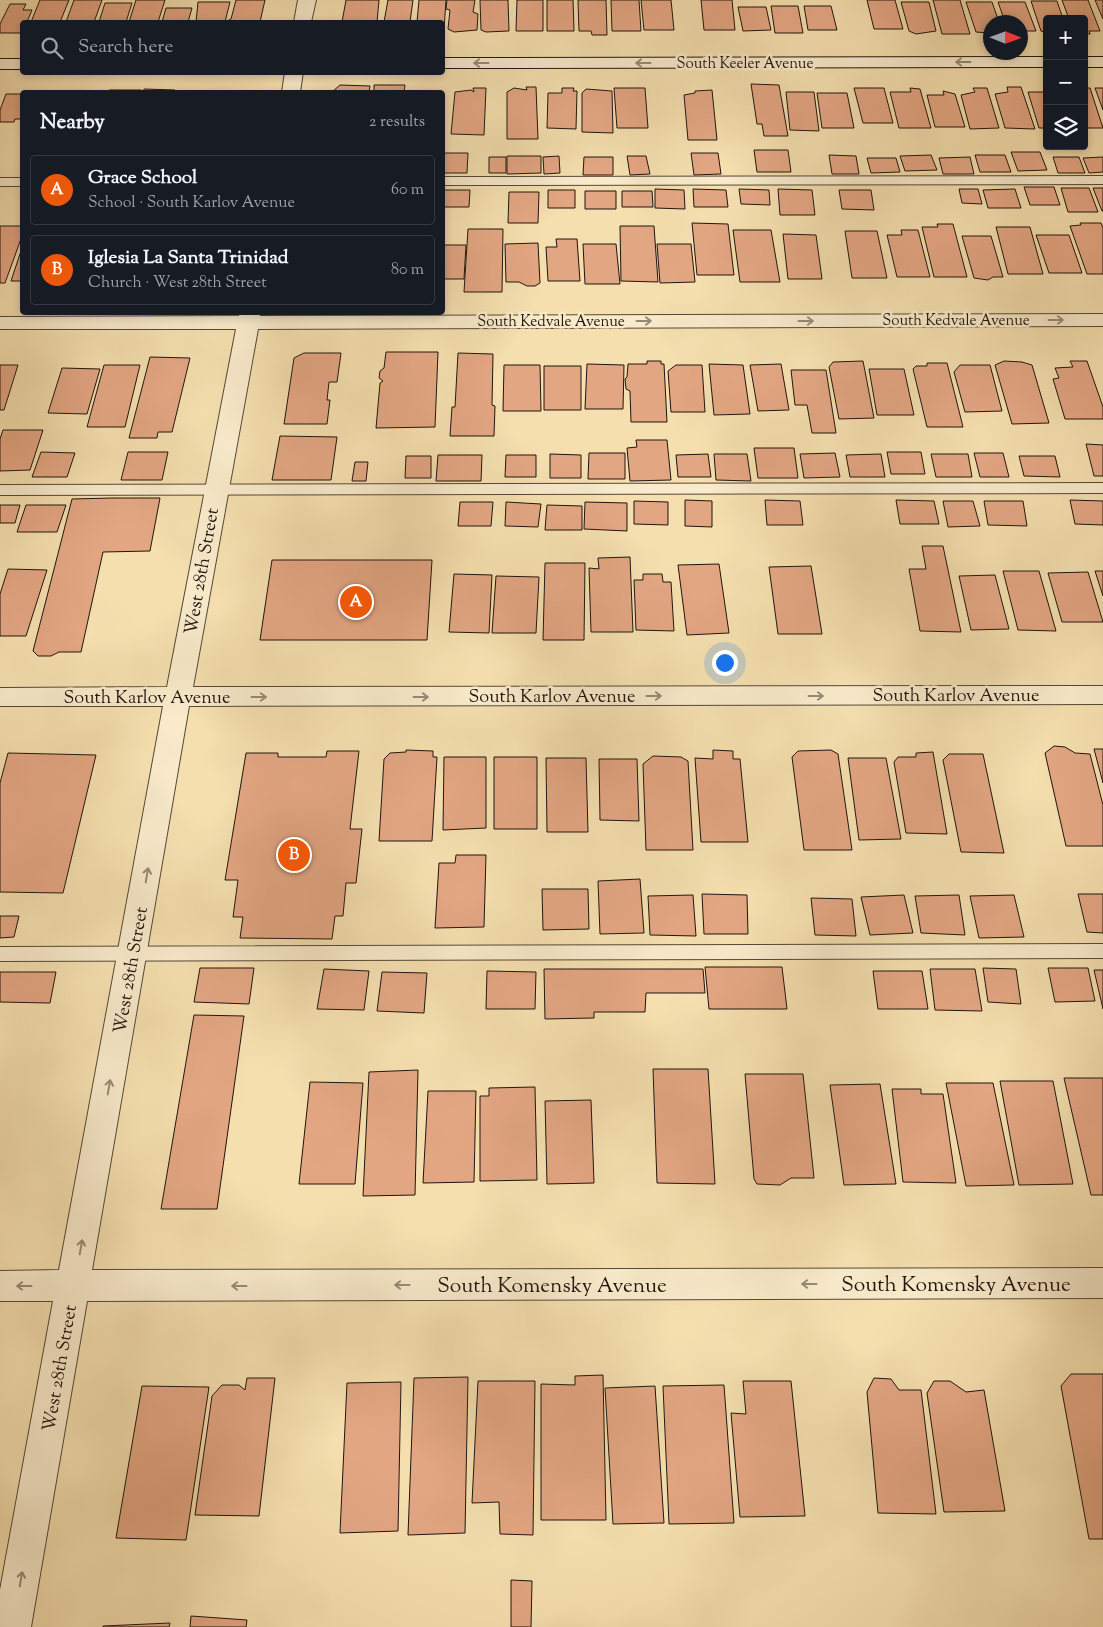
<!DOCTYPE html>
<html lang="en">
<head>
<meta charset="utf-8">
<style>
  :root { --surface:#171b24; --page:#242831; --text:#f1f3f6; --muted:#9ea1a6; --line:#363941; --accent:#ea580c }
  body { margin:0; font-family:"Sorts Mill Goudy",serif; background:var(--page); color:var(--text) }
  .controls { position:absolute; right:15px; top:15px; display:grid; overflow:hidden; border-radius:5px; box-shadow:0 2px 8px #0003 }
  .controls button { width:45px; height:45px; display:grid; place-items:center; padding:0; border:0; border-bottom:1px solid var(--line); background:var(--surface); color:var(--text); font:25px sans-serif }
  .compass { position:absolute; left:983px; top:15px; width:45px; height:45px; border-radius:50%; background:var(--surface); box-shadow:0 2px 8px #0003; rotate:91deg }
  .you { position:absolute; left:724px; top:662px; width:18px; height:18px; margin:-12px; border:4px solid #fff; border-radius:50%; background:#1a73e8; box-shadow:0 0 0 8px #1a73e833 }
  .badge { display:grid; place-items:center; width:32px; height:32px; border-radius:50%; background:var(--accent); color:#fff; font-size:16px; font-weight:700 }
  .pin { position:absolute; translate:-50% -50%; border:2px solid #fff; box-shadow:0 1px 5px #0006 }
  .list { margin:0; padding:0; list-style:none }
  h2 { display:flex; justify-content:space-between; align-items:center; height:65px; margin:0; padding:0 20px; font-size:21px }
  h2 small { font-size:16px; font-weight:400; color:var(--muted) }
  .list li { display:grid; grid-template-columns:32px 1fr auto; gap:15px; align-items:center; box-sizing:border-box; height:70px; margin:0 10px 10px; padding:0 10px; border:1px solid var(--line); border-radius:5px }
  .list b { display:block; font-size:19px; white-space:nowrap }
  .list p { margin:0; font-size:16px; white-space:nowrap; color:var(--muted) }
  .list em { font-size:16px; font-style:normal; color:var(--muted) }
  .icon { flex:none; width:28px; height:28px; fill:none; stroke:currentColor; stroke-width:2; stroke-linecap:round; stroke-linejoin:round }
  .map { position:relative; flex:none; width:1103px; height:1627px; overflow:hidden }
  .search { position:absolute; background:var(--surface); box-shadow:0 2px 8px #0003; left:20px; top:20px; width:425px; height:55px; display:flex; align-items:center; gap:12px; box-sizing:border-box; padding:0 18px; border-radius:5px; color:var(--muted); font-size:19px }
  .panel { position:absolute; background:var(--surface); box-shadow:0 2px 8px #0003; left:20px; top:90px; width:425px; height:225px; border-radius:5px }
  .map>svg:first-child { display:block }
  .building { fill:#e3a683; stroke:#1f150d }
  .lines { fill:none; stroke-linecap:round; stroke-linejoin:round }
  .lane-casing { stroke:#544836; stroke-width:2 }
  .street-casing { stroke:#544836; stroke-width:2 }
  .secondary-casing { stroke:#1f150d; stroke-width:2 }
  .lane { fill:#f8eacb; fill-rule:evenodd }
  .street { fill:#f8eacb; fill-rule:evenodd }
  .secondary { fill:#f8eacb; fill-rule:evenodd }
  .oneway { stroke:#968a76 }
  .labels { text-anchor:middle; stroke-width:5; stroke-linejoin:round; paint-order:stroke }
  .far-street-label { font-size:15px; fill:#1f150d; stroke:#f8eacb }
  .street-label { font-size:18px; fill:#1f150d; stroke:#f8eacb }
  .near-street-label { font-size:21px; fill:#1f150d; stroke:#f8eacb }
</style>
</head>
<body>
<div class="map">
<svg width="1103" height="1627" viewBox="0 0 1103 1627">
  <rect width="100%" height="100%" fill="#f5dfaf"/>
  <filter id="stains"><feTurbulence type="fractalNoise" baseFrequency=".004" numOctaves="4"/><feColorMatrix values="0 0 0 0 .2 0 0 0 0 .09 0 0 0 0 .02 0 0 0 .5 -.17"/></filter>
  <radialGradient id="worn" r=".72"><stop offset=".6" stop-color="#630" stop-opacity="0"/><stop offset="1" stop-color="#630" stop-opacity=".3"/></radialGradient>
  <!-- building -->
  <path class="building" d="M40 0H69L60 22H31Z
    M74 0H102L94 22H66Z
    M136 0H165L158 22H129Z
    M236 0H265L260 22H225L231 19Z
    M346 0H379L377 22H342Z
    M388 0H413L410 22H384Z
    M419 0H446L444 30 442 22H417Z
    M447 0H475L473 12 478 14 477 30 454 32 448 29 450 10 446 9Z
    M480 0H508L509 31 486 32 481 30Z
    M517 0H543V31H516Z
    M547 0H573L574 31H547Z
    M578 0H606L607 35H592L591 31H579Z
    M611 0H639L641 31H612Z
    M641 0H671L674 30H644Z
    M701 0H732L735 30H704Z
    M867 0H895L903 29H874Z
    M933 0H960L970 34H942Z
    M1062 0H1088L1100 31H1089L1090 34H1084V19H1069Z
    M1095 0H1103V19Z
    M1031 1H1057L1063 19H1047V33L1041 31Z
    M198 2H230L225 22H196Z
    M901 2H929L936 31 916 34 909 31Z
    M966 2H992L999 22H990L989 33 976 32Z
    M998 2H1025L1036 31H1020V22H1005Z
    M105 3H132L126 22H99Z
    M10 4H26L23 10H32L27 22H22V33H0V24Z
    M771 6H798L803 33H775Z
    M804 6H831L837 30H808Z
    M738 7H766L771 30 743 31Z
    M166 8H192L188 22H162Z
    M751 84 779 85 788 136H764L762 124H757Z
    M340 85 370 86 369 92H332Z
    M374 85H405L404 92H374Z
    M526 87H536L538 139H507V92L514 88 527 90Z
    M1007 87H1021L1035 129 1005 128 995 94 1008 92Z
    M473 88H486L484 135 451 134 455 92 471 90 474 92Z
    M562 88H574L573 91H577L576 129 547 128 548 93H562Z
    M614 88H645L648 128H617Z
    M854 88H884L893 123H863Z
    M910 88 920 89 931 128H899L890 92H911Z
    M973 88H987L999 128 970 129 961 95 975 92Z
    M1084 88H1090L1103 128H1087L1084 126Z
    M1095 88H1103V110Z
    M144 89 175 90 174 92H143Z
    M586 89 612 91 613 133 582 132V93Z
    M109 90H141L140 92H109Z
    M712 90 717 140H688L684 95 695 93V91Z
    M943 91 955 94 965 127H935L927 95H944Z
    M786 92H814L819 131 790 130Z
    M1028 92H1047V128H1039Z
    M817 93H847L854 128H822Z
    M6 94H22V119H15L14 122H0V110Z
    M754 150H788L791 172H757Z
    M1011 152H1040L1047 170 1018 171Z
    M442 153H468L467 173H442Z
    M691 153H718L721 174 694 175Z
    M829 155 856 156 859 174H832Z
    M931 155 937 170 905 171 900 156Z
    M975 155H1005L1011 172H980Z
    M507 156H541V173L507 174Z
    M559 156 560 173 544 174 543 157Z
    M627 156H646L650 174 630 175Z
    M489 157H506V173H489Z
    M584 157H613V175H583Z
    M970 157 974 174H943L939 158Z
    M1053 157H1079L1085 173H1058Z
    M1103 157V172L1089 173 1083 158Z
    M867 158H896L900 172 871 173Z
    M1024 187H1054L1060 205H1030Z
    M1061 188H1089L1098 212H1068Z
    M1093 188H1103V211H1102Z
    M655 189 684 190 685 209 655 208Z
    M693 189 726 190 728 207H694Z
    M739 189 769 190 770 205 741 204Z
    M778 189 812 190 815 215H780Z
    M959 189H978L982 204 962 203Z
    M1015 189 1021 208H988L983 190Z
    M442 190H470L469 207H442Z
    M548 190H575V208H548Z
    M839 190H871L874 210 842 209Z
    M585 191H616V209H585Z
    M622 191H652L653 207H622Z
    M509 192H539L538 223H508Z
    M692 223 728 224 734 275H697Z
    M1080 223H1101L1103 228V274H1087L1070 226 1081 225Z
    M937 224H953L967 277H934L922 227H938Z
    M0 226H22V236L5 283H0Z
    M620 226H654L658 282 621 281Z
    M996 227H1030L1043 274H1008Z
    M468 229H503L502 292H464Z
    M733 230H771L780 282H740Z
    M901 230H918L930 277H897L887 235H902Z
    M845 231H877L887 278H852Z
    M783 234 816 235 822 279H788Z
    M1036 235H1069L1082 273H1049Z
    M962 236H991L1003 277H993L988 280 974 278Z
    M556 239H577L580 281H548L546 247H557Z
    M538 243 540 283 535 286H527L519 282H506L505 244Z
    M583 244H616L620 284H585Z
    M657 244H691L695 282 660 283Z
    M442 245H466L464 279H442Z
    M22 248V281H11Z
    M386 352H438L435 427 376 428 380 383 383 381 379 378 380 371 384 368Z
    M304 353H341L337 382H329L327 400H330L327 424H284L294 358Z
    M458 353 493 354 492 405 495 406 494 436H450L452 407H455Z
    M150 357 190 358 172 432H158L157 438H129Z
    M647 361H661V364H664L667 422H631L630 391 626 389 625 379 627 377 628 364H647Z
    M863 361 874 418 839 419 829 367 833 362Z
    M1004 361 1022 362 1032 365 1049 423 1012 424 995 365Z
    M1070 361H1087L1103 407V419H1065L1053 379 1059 378 1055 368 1073 367Z
    M927 363H947L963 427H927L913 369 916 366H927Z
    M587 364 624 365 623 409H585Z
    M709 364 743 365 750 414 714 415Z
    M781 364 789 410 758 411 750 365Z
    M0 365H18L4 410H0Z
    M104 365H140L125 427H87Z
    M504 365H540L541 411H503Z
    M676 365H702L705 412H671L668 371Z
    M960 365H990L1002 411 965 412 954 372Z
    M544 366H581V410H544Z
    M62 368 100 369 87 414 48 413Z
    M869 369H904L914 415H877Z
    M791 370H826L836 433H812L807 405H795Z
    M3 430H43L30 470 0 471V439Z
    M280 436 337 437 331 480H272Z
    M636 440H667L671 480 630 481 627 448 637 447Z
    M1086 444 1103 445V476H1094Z
    M754 448H794L798 478H758Z
    M41 452 75 453 67 477H32Z
    M128 452H168L162 480H121Z
    M887 452H921L925 474H891Z
    M589 453H625V479H588Z
    M835 453 840 477 804 478 800 454Z
    M974 453H1003L1009 477H980Z
    M550 454 581 455V478H550Z
    M708 454 711 477H678L676 455Z
    M714 454H747L751 481 716 480Z
    M881 454 885 477H850L846 455Z
    M931 454H968L972 477H936Z
    M438 455H482L481 481H436Z
    M506 455H536V477H505Z
    M406 456H431V478H405Z
    M1019 456H1055L1060 477 1024 476Z
    M355 462H368L366 481H352Z
    M112 498H160L150 551 103 552 81 652H59L51 656H38L33 651 72 499Z
    M685 500 712 501V527L685 526Z
    M765 500 800 501 803 525H767Z
    M896 500 934 501 939 524H900Z
    M1070 500 1103 501V525L1075 524Z
    M634 501 668 502V525L634 524Z
    M943 501H973L980 526 948 527Z
    M984 501H1023L1027 526 988 525Z
    M460 502H493L491 526H458Z
    M506 502 541 504 538 527 505 526Z
    M585 502 627 503V531L584 529Z
    M0 505H20L15 523H0Z
    M26 505H66L57 532H17Z
    M547 505 582 506V530H545Z
    M922 546H943L961 632 920 631 909 569H926Z
    M630 557 633 632H591L589 568 599 569 598 558Z
    M272 560H432L427 640H260Z
    M545 563H585L584 640H543Z
    M719 564 729 633 687 635 678 565Z
    M811 566 822 634H778L769 567Z
    M8 569 47 570 26 636H0V594Z
    M1003 571H1039L1056 631 1018 630Z
    M1095 571H1103V596Z
    M1088 572 1103 622H1062L1048 573Z
    M454 574 492 575 489 633 449 632Z
    M643 574H662L663 582H671L674 631 636 630 634 580H643Z
    M995 575 1009 629 971 630 959 576Z
    M496 576 539 577 536 633H492Z
    M1054 746 1065 747 1075 753 1090 754 1103 805V846H1066L1045 753Z
    M1094 749H1103V783Z
    M406 750 433 751V757H437L432 841H379L384 759 390 753 406 752Z
    M713 750 733 751V759H740L748 842H701L695 758 713 759Z
    M831 750 838 754 852 850H804L792 757 798 751Z
    M327 751H359L350 829H362L356 883H346L343 916H335L332 939 240 938 243 917H233L238 880H225L246 753H278V757H326Z
    M933 752 947 834 906 833 894 762 898 757H916V753Z
    M8 753 96 755 63 893 0 892V783Z
    M949 754H983L1004 853 961 852 943 760Z
    M653 756 681 757 688 761 693 850H646L643 764Z
    M444 757H486V828L443 830Z
    M494 757H537V829H494Z
    M546 758H586L588 832H547Z
    M848 758H886L901 839 859 840Z
    M599 759H637L639 821 600 820Z
    M456 855H486L484 927 435 928 439 863H455Z
    M640 879 644 933 600 934 598 881Z
    M542 889H588L589 929 543 930Z
    M702 894 747 895 748 934H704Z
    M1078 894H1103V933L1087 932Z
    M693 895 696 936 650 935 648 896Z
    M904 895 913 933 870 935 861 897Z
    M959 895 965 935 921 933 915 896Z
    M1014 895 1024 937 979 938 970 896Z
    M811 898 852 899 856 936 815 935Z
    M0 916H19L14 937 0 938Z
    M705 967H782L787 1009H709Z
    M200 968H254L249 1004 194 1002Z
    M983 968 1016 969 1021 1004 988 1002Z
    M1048 968H1088L1095 1001 1055 1002Z
    M324 969 369 971 364 1010 317 1009Z
    M544 969H703L705 993H646L645 1012H594V1018L545 1019Z
    M930 969H975L982 1011 935 1010Z
    M1094 970H1103V1009Z
    M487 971 536 972 535 1009H486Z
    M873 971H922L928 1009H878Z
    M0 972H56L50 1003 0 1002Z
    M382 972 427 973 424 1013 377 1011Z
    M194 1015 244 1016 217 1209H161Z
    M653 1069H708L715 1184 657 1183Z
    M418 1070 415 1195 363 1196 369 1072Z
    M745 1074H803L814 1178H791L780 1185 757 1184 754 1179Z
    M1064 1078H1103V1195H1091Z
    M1000 1081H1053L1073 1184 1019 1185Z
    M310 1082 363 1083 355 1184H299Z
    M946 1083H993L1014 1185 966 1186Z
    M880 1084 896 1184 844 1185 830 1085Z
    M535 1087 537 1180 480 1181V1096H489V1088Z
    M892 1089H921V1094H943L956 1183 903 1182Z
    M428 1091H476L474 1182 423 1183Z
    M591 1100 594 1183 547 1184 545 1101Z
    M1071 1374H1103V1539H1089L1061 1386Z
    M603 1375 606 1520H541V1384L575 1385V1376Z
    M468 1377 465 1533 408 1535 414 1378Z
    M247 1378H275L259 1516 195 1515 212 1396 222 1385H239L245 1390Z
    M874 1378 891 1379 899 1390H921L936 1514 878 1513 867 1392Z
    M478 1381H535L533 1535 500 1534 499 1502 472 1503Z
    M743 1381H791L805 1516 740 1517 731 1413 746 1414Z
    M934 1381H950L966 1392 984 1390 1005 1511 944 1512 927 1393Z
    M401 1382 398 1531 340 1533 347 1383Z
    M724 1385 734 1523 669 1524 663 1386Z
    M142 1386 209 1387 186 1540 116 1538Z
    M655 1386 664 1523 613 1524 605 1388Z
    M511 1580 532 1581 531 1627H511Z
    M191 1616 247 1620 246 1627H190Z
    M170 1623 169 1627H103V1626Z"/>
  <g class="lines">
    <defs>
      <path id="lane" d="M1103 176V184L442 185V177Z
        M0 178H22V186H0Z
        M1103 483V493L0 495V485Z
        M1103 944V958L0 961V947Z"/>
      <path id="street" d="M298 0H316L311 22H294Z
        M285 72H303L300 92H282Z
        M239 312H260V316L1103 314V326L258 329 193 687 1103 686V704L189 706 92 1270 1103 1268V1298L87 1301 31 1627H0V1590L53 1301H0V1271L59 1270 163 706H0V688L167 687 236 329H0V317L239 316Z"/>
      <path id="secondary" d="M1047 57V67L442 68V58Z
        M1084 57H1103V67H1084Z
        M0 59H22V69H0Z"/>
    </defs>
    <!-- lane casing -->
    <use href="#lane" class="lane-casing"/>
    <!-- street casing -->
    <use href="#street" class="street-casing"/>
    <!-- secondary casing -->
    <use href="#secondary" class="secondary-casing"/>
    <!-- lane -->
    <use href="#lane" class="lane"/>
    <!-- street -->
    <use href="#street" class="street"/>
    <!-- secondary -->
    <use href="#secondary" class="secondary"/>
  </g>
  <!-- one-way arrows -->
  <defs><path id="oneway-shaft" d="M-6 0H5M1.5-3L5.5 0L1.5 3" fill="none" stroke-width="1.6" stroke-linecap="round" stroke-linejoin="round" transform="scale(1.25)"/></defs>
  <g class="oneway">
    <use href="#oneway-shaft" transform="translate(963 62) rotate(180)"/>
    <use href="#oneway-shaft" transform="translate(481 63) rotate(180)"/>
    <use href="#oneway-shaft" transform="translate(643 63) rotate(180)"/>
    <use href="#oneway-shaft" transform="translate(1056 320)"/>
    <use href="#oneway-shaft" transform="translate(644 321)"/>
    <use href="#oneway-shaft" transform="translate(806 321)"/>
    <use href="#oneway-shaft" transform="translate(654 696)"/>
    <use href="#oneway-shaft" transform="translate(816 696)"/>
    <use href="#oneway-shaft" transform="translate(259 697)"/>
    <use href="#oneway-shaft" transform="translate(421 697)"/>
    <use href="#oneway-shaft" transform="translate(147 875) rotate(-80)"/>
    <use href="#oneway-shaft" transform="translate(109 1087) rotate(-80)"/>
    <use href="#oneway-shaft" transform="translate(81 1247) rotate(-80)"/>
    <use href="#oneway-shaft" transform="translate(809 1284) rotate(180)"/>
    <use href="#oneway-shaft" transform="translate(402 1285) rotate(180)"/>
    <use href="#oneway-shaft" transform="translate(24 1286) rotate(180)"/>
    <use href="#oneway-shaft" transform="translate(239 1286) rotate(180)"/>
    <use href="#oneway-shaft" transform="translate(21 1579) rotate(-80)"/>
  </g>
  <g class="labels">
    <!-- far-street labels -->
    <g class="far-street-label">
      <text x="745" y="68">South Keeler Avenue</text>
      <text x="956" y="325">South Kedvale Avenue</text>
      <text x="551" y="326">South Kedvale Avenue</text>
    </g>
    <!-- street labels -->
    <g class="street-label">
      <text transform="translate(201 571) rotate(-80)" y="6">West 28th Street</text>
      <text x="956" y="701">South Karlov Avenue</text>
      <text x="552" y="702">South Karlov Avenue</text>
      <text x="147" y="703">South Karlov Avenue</text>
      <text transform="translate(130 970) rotate(-80)" y="6">West 28th Street</text>
      <text transform="translate(59 1368) rotate(-80)" y="6">West 28th Street</text>
    </g>
    <!-- near-street labels -->
    <g class="near-street-label">
      <text x="956" y="1291">South Komensky Avenue</text>
      <text x="552" y="1292">South Komensky Avenue</text>
    </g>
  </g>
  <rect width="100%" height="100%" filter="url(#stains)"/>
  <rect width="100%" height="100%" fill="url(#worn)"/>
</svg>
<div class="controls">
<button>+</button>
<button>−</button>
<button><svg class="icon" aria-label="layers" viewBox="0 0 24 24"><path d="M12 4l9 5-9 5-9-5zM3 14l9 5 9-5"/></svg></button>
</div>
<svg class="compass" viewBox="-18 -18 36 36"><path d="M0-13l5 13h-10z" fill="#e53935"/><path d="M0 13l5-13h-10z" fill="#9ea1a6"/></svg>
<div class="you"></div>
<div class="pin badge" style="left:356px;top:602px">A</div>
<div class="pin badge" style="left:294px;top:855px">B</div>
<div class="search"><svg class="icon" aria-label="search" viewBox="0 0 24 24"><circle cx="10" cy="10" r="6"/><path d="M15 15l6 6"/></svg>Search here</div>
<section class="panel">
<h2>Nearby<small>2 results</small></h2>
<ul class="list">
<li><span class="badge">A</span><div><b>Grace School</b><p>School · South Karlov Avenue</p></div><em>60 m</em></li>
<li><span class="badge">B</span><div><b>Iglesia La Santa Trinidad</b><p>Church · West 28th Street</p></div><em>80 m</em></li>
</ul>
</section>
</div>
</body>
</html>
